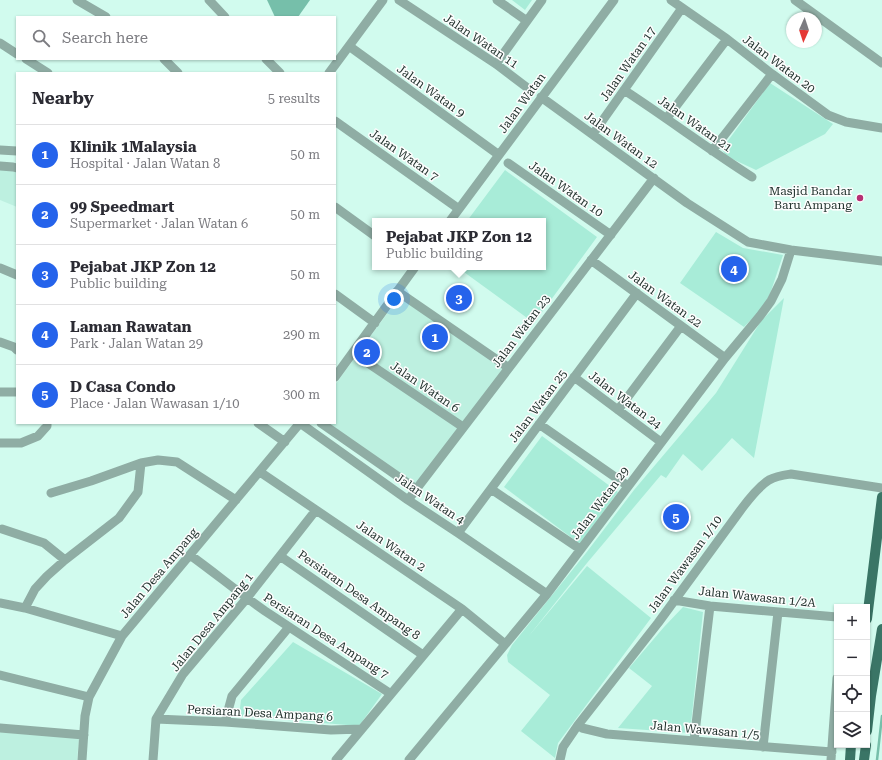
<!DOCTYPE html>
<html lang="en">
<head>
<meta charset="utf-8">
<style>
  :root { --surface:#fff; --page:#f7f7f7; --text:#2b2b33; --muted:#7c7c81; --line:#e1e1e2; --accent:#2563eb }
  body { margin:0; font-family:"Roboto Serif",serif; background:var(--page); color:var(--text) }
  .controls { position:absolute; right:12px; bottom:12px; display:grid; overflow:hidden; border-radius:0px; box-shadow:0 1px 3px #0004 }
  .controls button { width:36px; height:36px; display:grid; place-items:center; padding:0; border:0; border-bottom:1px solid var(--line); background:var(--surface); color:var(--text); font:20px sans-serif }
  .compass { position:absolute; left:786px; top:12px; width:36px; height:36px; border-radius:50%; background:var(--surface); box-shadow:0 1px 3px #0004; rotate:183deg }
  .you { position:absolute; left:394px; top:299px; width:14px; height:14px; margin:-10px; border:3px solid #fff; border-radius:50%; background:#1a73e8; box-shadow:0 0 0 6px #1a73e833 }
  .badge { display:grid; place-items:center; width:26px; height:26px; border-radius:50%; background:var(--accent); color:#fff; font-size:13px; font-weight:700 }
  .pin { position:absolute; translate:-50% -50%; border:2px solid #fff; box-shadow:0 1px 4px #0006 }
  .popup { position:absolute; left:372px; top:218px; width:174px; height:52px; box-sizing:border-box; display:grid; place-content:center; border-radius:0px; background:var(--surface); filter:drop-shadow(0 1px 3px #0005); font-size:13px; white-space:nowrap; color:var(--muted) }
  .popup b { font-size:15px; color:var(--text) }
  .popup::after { content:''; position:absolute; left:50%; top:100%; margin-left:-8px; border:8px solid transparent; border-top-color:var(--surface) }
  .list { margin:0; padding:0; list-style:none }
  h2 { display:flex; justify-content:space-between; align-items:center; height:52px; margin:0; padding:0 16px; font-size:17px }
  h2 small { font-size:13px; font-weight:400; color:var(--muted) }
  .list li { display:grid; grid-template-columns:26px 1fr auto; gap:12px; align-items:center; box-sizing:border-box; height:60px; padding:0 16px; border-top:1px solid var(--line) }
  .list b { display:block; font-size:15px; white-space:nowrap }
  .list p { margin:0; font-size:13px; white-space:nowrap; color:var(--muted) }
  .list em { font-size:13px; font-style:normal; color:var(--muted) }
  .icon { flex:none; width:22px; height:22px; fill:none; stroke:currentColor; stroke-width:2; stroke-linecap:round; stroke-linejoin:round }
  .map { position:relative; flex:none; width:882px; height:760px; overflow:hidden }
  .search { position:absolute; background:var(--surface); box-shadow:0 1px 3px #0004; left:16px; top:16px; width:320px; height:44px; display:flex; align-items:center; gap:10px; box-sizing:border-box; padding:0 14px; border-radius:0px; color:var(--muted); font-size:15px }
  .panel { position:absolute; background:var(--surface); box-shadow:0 1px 3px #0004; left:16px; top:72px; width:320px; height:352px; border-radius:0px }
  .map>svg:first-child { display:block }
  .built { fill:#bdf0e0 }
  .green { fill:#a8ecd8 }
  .water { fill:#76bfaa }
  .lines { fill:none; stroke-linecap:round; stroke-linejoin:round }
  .stream { stroke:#76bfaa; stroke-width:2.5 }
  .minor { stroke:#8fada4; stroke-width:9 }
  .major { stroke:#3a7566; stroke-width:10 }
  .poi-dot { fill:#b63074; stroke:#fdfdfd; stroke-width:1.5 }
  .labels { text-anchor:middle; stroke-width:3; stroke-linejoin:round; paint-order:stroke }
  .street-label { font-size:12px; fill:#22332e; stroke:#fdfdfd }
  .poi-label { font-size:12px; fill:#22332e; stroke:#fdfdfd; text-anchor:end }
</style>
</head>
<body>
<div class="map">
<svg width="882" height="760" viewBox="0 0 882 760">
  <rect width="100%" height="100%" fill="#d1fbee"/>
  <!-- built -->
  <path class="built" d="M0 169 17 171V207L0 200Z
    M400 296 504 369 415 485 326 423H335V385Z
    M0 732 79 738 77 760H0Z"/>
  <!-- green -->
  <path class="green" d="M512 0H532L525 10Z
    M770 83 833 124 825 134 756 170 726 156 722 149Z
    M505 170 597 237 534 323 457 267H543V221H467Z
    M716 232 743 248 783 255 771 291 764 306 744 327 680 283Z
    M784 298 754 458 732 438 702 471 683 454 666 478 661 475 587 563 528 637 587 566 651 618 558 743 555 758 521 731 550 695 508 662 507 655 512 645 586 553 634 490 716 393 761 321Z
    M542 436 618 492 580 544 504 487Z
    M683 607 703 612 690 733 618 728 652 686 629 668 664 627Z
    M293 642 382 694 359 726 239 716 241 700Z"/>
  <!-- water -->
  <path class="water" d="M267 0H310L298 17H275Z"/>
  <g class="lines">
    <!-- stream -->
    <path class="stream" d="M877 760 882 716"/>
    <!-- minor -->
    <path class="minor" d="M77 0 106 17
      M209 0 225 17
      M399 0 496 64 529 89
      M497 0 527 21
      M671 0 727 39 772 74 828 115 846 122 882 128
      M795 0 882 63
      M0 43 17 54
      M349 46 499 155
      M26 59 48 73
      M164 59 178 73
      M266 59 280 73
      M496 64 542 0
      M329 73 383 0
      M624 90C667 118 708 149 752 177
      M541 97 687 203 748 242 791 250 882 261
      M667 118 727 39
      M335 121 459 209
      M593 134 682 8
      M0 150 17 151
      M712 151 772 74
      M508 163 611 235
      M0 166 13 167 17 168
      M335 207 375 236
      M450 221 614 0
      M591 260 725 358
      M0 268 17 275
      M397 291 509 368
      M335 294 375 323
      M0 342 14 347 17 350
      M353 353 463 427
      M335 377 415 267
      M574 377 661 442
      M0 392H17
      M618 410 681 326
      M258 423 285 442
      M300 423 408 500 458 533 547 594
      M321 423 416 489
      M539 424 628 486
      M0 443H21L38 436 47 426V423
      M260 472 462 609 505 644
      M491 489 580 549
      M51 493 91 481 141 463 158 460 177 462 236 500
      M408 500 654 178
      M2 529 44 543 65 560
      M458 533 637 293
      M190 555C215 573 239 593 265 611L391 694
      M280 556 423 655
      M674 600 710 606 837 617
      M0 603 25 608 122 636
      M25 608 35 589 47 576 65 560 119 518 138 492 141 463
      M0 675 89 697
      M156 719 225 722 331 730 362 729
      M225 722 232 696 289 627
      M578 725 582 728 607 734 832 752
      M0 728 84 735
      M694 741 710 606
      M763 747 778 612
      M82 760 85 716 89 697 122 636 300 423
      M153 760 156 719 183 674 247 598 316 510
      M336 760 462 609
      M409 760 547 594 725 358 760 316 771 301 782 279 791 250
      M560 760 563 747 578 725 658 623 740 511C748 500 758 487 769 480 776 476 784 475 791 474L882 488
      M831 760 837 678"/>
    <!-- major -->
    <path class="major" d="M867 619 882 497
      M867 731 871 696 882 629
      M850 760 851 745
      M864 760 866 745"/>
  </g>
  <!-- markers -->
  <circle class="poi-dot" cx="860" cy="198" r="4"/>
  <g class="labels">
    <!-- street labels -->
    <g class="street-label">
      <text transform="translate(481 41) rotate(34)" y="4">Jalan Watan 11</text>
      <text transform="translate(628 64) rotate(-55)" y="4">Jalan Watan 17</text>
      <text transform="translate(779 64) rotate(37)" y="4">Jalan Watan 20</text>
      <text transform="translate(431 91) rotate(36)" y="4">Jalan Watan 9</text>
      <text transform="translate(522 103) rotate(-54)" y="4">Jalan Watan</text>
      <text transform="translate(695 124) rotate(35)" y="4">Jalan Watan 21</text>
      <text transform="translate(621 140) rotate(36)" y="4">Jalan Watan 12</text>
      <text transform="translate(404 155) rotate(35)" y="4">Jalan Watan 7</text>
      <text transform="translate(566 189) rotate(35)" y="4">Jalan Watan 10</text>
      <text transform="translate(665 299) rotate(36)" y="4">Jalan Watan 22</text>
      <text transform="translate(521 331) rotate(-53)" y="4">Jalan Watan 23</text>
      <text transform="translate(425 387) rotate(34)" y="4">Jalan Watan 6</text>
      <text transform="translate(625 400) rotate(37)" y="4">Jalan Watan 24</text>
      <text transform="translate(538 406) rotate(-53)" y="4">Jalan Watan 25</text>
      <text transform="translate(430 499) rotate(34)" y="4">Jalan Watan 4</text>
      <text transform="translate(600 503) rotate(-53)" y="4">Jalan Watan 29</text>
      <text transform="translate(391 546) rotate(34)" y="4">Jalan Watan 2</text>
      <text transform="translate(685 564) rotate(-54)" y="4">Jalan Wawasan 1/10</text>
      <text transform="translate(159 573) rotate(-50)" y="4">Jalan Desa Ampang</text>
      <text transform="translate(359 595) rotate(35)" y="4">Persiaran Desa Ampang 8</text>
      <text transform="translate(757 597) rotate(6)" y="4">Jalan Wawasan 1/2A</text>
      <text transform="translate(212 622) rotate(-51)" y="4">Jalan Desa Ampang 1</text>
      <text transform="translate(326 636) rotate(33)" y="4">Persiaran Desa Ampang 7</text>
      <text transform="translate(260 713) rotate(3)" y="4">Persiaran Desa Ampang 6</text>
      <text transform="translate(705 730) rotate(5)" y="4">Jalan Wawasan 1/5</text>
    </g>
    <!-- poi labels -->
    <g class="poi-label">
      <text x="852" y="195">Masjid Bandar<tspan x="852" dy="14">Baru Ampang</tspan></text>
    </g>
  </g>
</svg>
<div class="controls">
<button>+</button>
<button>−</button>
<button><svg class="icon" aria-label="locate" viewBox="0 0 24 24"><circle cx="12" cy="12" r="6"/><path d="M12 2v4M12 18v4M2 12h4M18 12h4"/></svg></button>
<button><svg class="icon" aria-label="layers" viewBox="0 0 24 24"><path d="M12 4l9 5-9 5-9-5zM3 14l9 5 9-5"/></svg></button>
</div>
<svg class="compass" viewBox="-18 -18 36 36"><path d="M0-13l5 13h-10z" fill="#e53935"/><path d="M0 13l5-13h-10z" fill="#7c7c81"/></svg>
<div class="you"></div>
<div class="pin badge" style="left:435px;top:337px">1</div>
<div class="pin badge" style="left:367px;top:352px">2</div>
<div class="pin badge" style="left:459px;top:298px">3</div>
<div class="popup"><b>Pejabat JKP Zon 12</b>Public building</div>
<div class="pin badge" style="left:734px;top:269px">4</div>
<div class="pin badge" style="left:676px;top:517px">5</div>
<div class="search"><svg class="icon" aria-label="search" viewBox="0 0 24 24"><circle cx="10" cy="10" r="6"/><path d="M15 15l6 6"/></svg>Search here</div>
<section class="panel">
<h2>Nearby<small>5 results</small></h2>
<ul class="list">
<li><span class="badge">1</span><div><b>Klinik 1Malaysia</b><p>Hospital · Jalan Watan 8</p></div><em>50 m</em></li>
<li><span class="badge">2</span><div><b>99 Speedmart</b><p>Supermarket · Jalan Watan 6</p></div><em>50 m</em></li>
<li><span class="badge">3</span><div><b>Pejabat JKP Zon 12</b><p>Public building</p></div><em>50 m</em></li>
<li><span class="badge">4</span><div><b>Laman Rawatan</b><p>Park · Jalan Watan 29</p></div><em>290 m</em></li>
<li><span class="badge">5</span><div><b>D Casa Condo</b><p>Place · Jalan Wawasan 1/10</p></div><em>300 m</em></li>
</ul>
</section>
</div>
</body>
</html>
